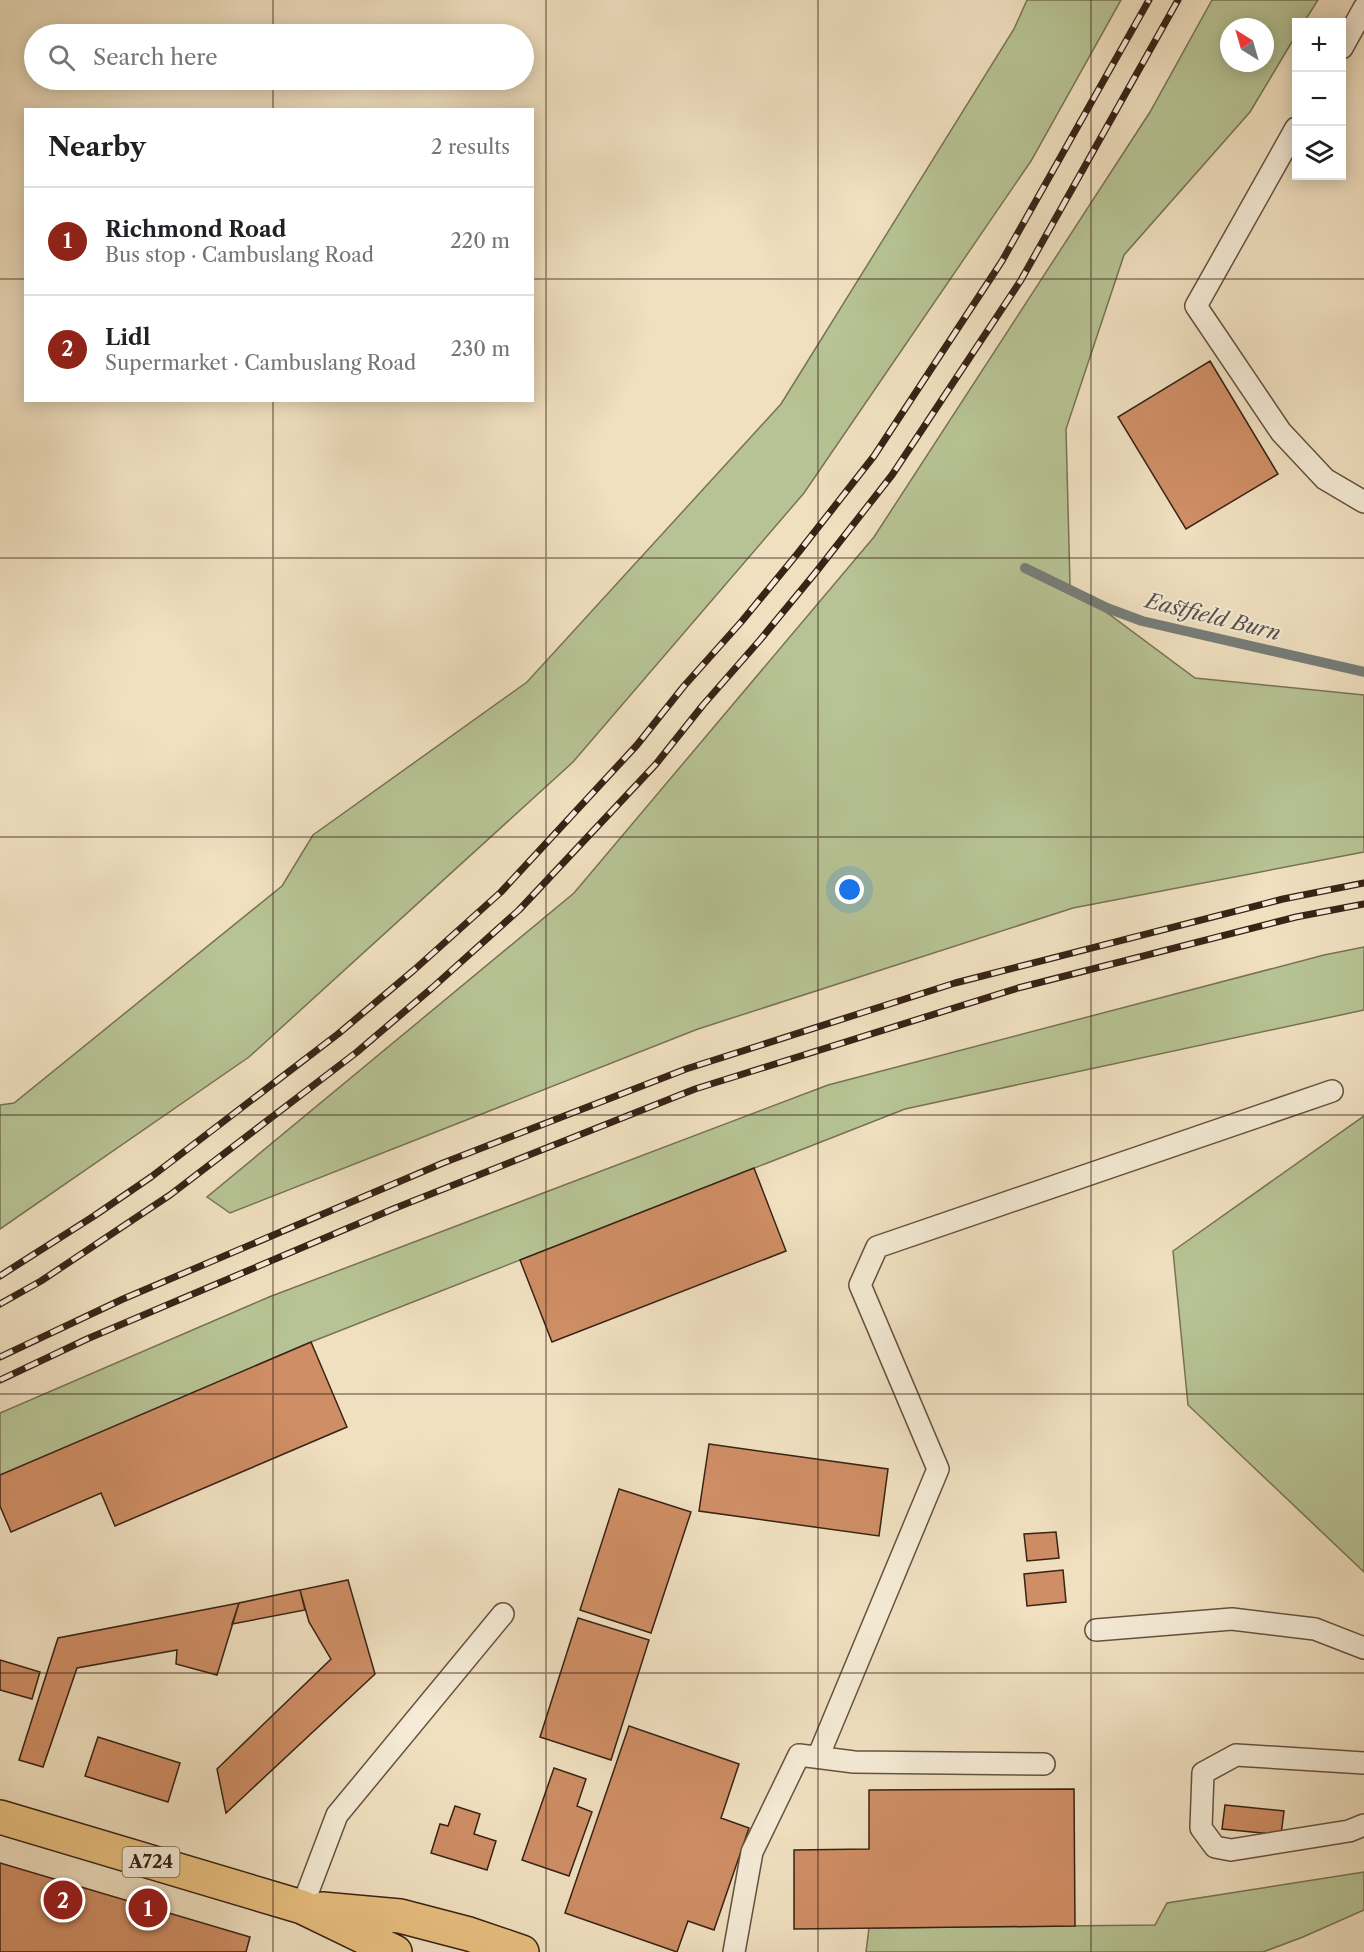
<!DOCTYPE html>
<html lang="en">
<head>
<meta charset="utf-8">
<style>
  :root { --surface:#fff; --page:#f2f2f2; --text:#202124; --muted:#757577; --line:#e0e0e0; --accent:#8f2418 }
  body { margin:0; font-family:"Libre Caslon Text",serif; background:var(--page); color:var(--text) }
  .controls { position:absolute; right:18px; top:18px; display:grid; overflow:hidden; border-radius:0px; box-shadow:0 3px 15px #0003 }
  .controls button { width:54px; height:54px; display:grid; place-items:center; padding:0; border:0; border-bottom:2px solid var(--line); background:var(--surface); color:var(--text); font:30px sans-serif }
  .compass { position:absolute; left:1220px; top:18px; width:54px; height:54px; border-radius:50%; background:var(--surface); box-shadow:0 3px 15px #0003; rotate:323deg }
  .you { position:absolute; left:850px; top:890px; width:21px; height:21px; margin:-15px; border:4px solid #fff; border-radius:50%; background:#1a73e8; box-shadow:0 0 0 9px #1a73e833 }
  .badge { display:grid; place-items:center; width:39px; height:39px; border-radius:50%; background:var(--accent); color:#fff; font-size:20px; font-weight:700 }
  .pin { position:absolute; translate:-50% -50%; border:3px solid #fff; box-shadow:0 2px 6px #0006 }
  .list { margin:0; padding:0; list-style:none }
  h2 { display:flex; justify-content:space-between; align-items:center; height:78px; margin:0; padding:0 24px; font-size:26px }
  h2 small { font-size:20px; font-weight:400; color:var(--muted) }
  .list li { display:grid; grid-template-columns:39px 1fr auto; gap:18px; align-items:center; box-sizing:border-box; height:108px; padding:0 24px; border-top:2px solid var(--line) }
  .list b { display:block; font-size:22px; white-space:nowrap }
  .list p { margin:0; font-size:20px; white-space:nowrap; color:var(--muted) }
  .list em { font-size:20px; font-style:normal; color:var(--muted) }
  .icon { flex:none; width:33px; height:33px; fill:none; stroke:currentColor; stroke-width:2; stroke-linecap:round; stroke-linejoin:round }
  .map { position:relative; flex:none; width:1364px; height:1952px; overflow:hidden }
  .search { position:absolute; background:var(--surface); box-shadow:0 3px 15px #0003; left:24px; top:24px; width:510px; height:66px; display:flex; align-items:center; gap:15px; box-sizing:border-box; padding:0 21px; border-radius:33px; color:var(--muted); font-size:22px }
  .panel { position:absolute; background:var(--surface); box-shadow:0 3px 15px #0003; left:24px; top:108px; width:510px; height:294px; border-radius:0px }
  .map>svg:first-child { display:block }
  .green { fill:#b7c394; stroke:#787354; stroke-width:1.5; fill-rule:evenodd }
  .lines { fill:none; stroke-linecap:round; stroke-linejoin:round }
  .stream { stroke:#767e7a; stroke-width:10 }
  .building { fill:#cf8e65; stroke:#382315; stroke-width:1.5 }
  .service-casing { stroke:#665240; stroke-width:24 }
  .primary-casing { stroke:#382315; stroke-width:36 }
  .service { stroke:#f5ebd6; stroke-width:21 }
  .primary { stroke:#e8c080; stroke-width:33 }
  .rail-casing { stroke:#382315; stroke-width:7 }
  .rail { stroke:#f5ebd6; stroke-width:4.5; stroke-dasharray:14; stroke-linecap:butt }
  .grid { fill:none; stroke:#382315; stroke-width:1.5; stroke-opacity:0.55 }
  .labels { text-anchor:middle; stroke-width:4.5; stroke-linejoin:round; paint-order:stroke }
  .shield { fill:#f5ebd6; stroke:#715f4f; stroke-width:1.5 }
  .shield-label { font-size:18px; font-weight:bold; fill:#382315 }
  .water-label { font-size:21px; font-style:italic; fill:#575048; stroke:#f5ebd6 }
</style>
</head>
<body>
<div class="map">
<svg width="1364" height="1952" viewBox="0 0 1364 1952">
  <rect width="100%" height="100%" fill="#f0e0c0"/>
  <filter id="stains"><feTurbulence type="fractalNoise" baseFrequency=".00333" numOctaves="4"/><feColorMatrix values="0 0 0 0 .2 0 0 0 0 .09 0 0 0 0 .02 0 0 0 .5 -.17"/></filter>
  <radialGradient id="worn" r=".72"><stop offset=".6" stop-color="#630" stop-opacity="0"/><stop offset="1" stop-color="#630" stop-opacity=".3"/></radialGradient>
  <!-- green -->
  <path class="green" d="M1027 0H1121L1031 161 804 493 573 762 249 1057 0 1229V1105L14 1103 282 886 313 835 527 682 781 404 1014 29Z
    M1212 0H1318L1304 22H1296V35L1250 112 1124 255 1066 429 1070 585 1195 678 1364 695V852L1073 908 698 1029 230 1213 207 1197 574 893 874 537 1150 112ZM1229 27H1265V63H1229Z
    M1364 947V1010L905 1109 311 1342 0 1475V1413L269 1297 828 1085 1324 955Z
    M1364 1116V1572L1188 1405 1173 1251Z
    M1364 1872V1910L1303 1937 1263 1952H866L869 1928 1155 1925 1167 1903Z"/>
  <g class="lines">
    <!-- stream -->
    <path class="stream" d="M1025 568 1107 608 1142 621 1364 672"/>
  </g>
  <!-- building -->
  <path class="building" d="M1210 361 1278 474 1186 529 1118 417Z
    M754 1168 786 1251 552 1342 520 1260Z
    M311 1342 347 1427 115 1526 101 1493 11 1532 0 1506V1475Z
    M709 1444 888 1469 879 1536 699 1511Z
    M619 1489 691 1512 651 1633 580 1610Z
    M1056 1532 1059 1558 1027 1561 1024 1534Z
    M1063 1570 1066 1602 1027 1606 1024 1574Z
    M348 1580 375 1674 226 1813 217 1769 331 1659 309 1622 300 1590Z
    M300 1590 305 1610 232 1624 239 1603Z
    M239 1603 217 1675 176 1664 177 1650 77 1668 43 1767 19 1760 58 1638Z
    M578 1618 649 1640 611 1760 540 1737Z
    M0 1660 40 1672 32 1699 0 1690Z
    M629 1726 739 1764 721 1818 749 1828 714 1930 688 1921 677 1952 565 1913Z
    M98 1737 180 1763 168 1802 85 1776Z
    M554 1768 586 1779 577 1806 592 1812 569 1876 522 1860Z
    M1074 1789 1075 1926 794 1929V1850L869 1849V1790Z
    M1225 1805 1284 1811 1281 1835 1222 1829Z
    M455 1806 480 1814 474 1834 496 1841 487 1870 431 1853 440 1824 448 1826Z
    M0 1863 250 1937 246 1952H0Z"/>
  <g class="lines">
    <defs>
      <path id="service" d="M1342 48 1364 8
        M1296 128 1196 306 1281 432 1325 479 1364 502
        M1096 1630 1232 1619 1315 1629 1364 1648
        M818 1757 938 1469 860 1285 877 1247 1332 1091
        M1364 1763 1236 1755 1203 1773 1201 1828 1215 1847 1231 1850 1349 1831 1364 1825
        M302 1907 337 1815 503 1614
        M734 1952 752 1852 799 1755 854 1762 1044 1764"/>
      <path id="primary" d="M0 1817 302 1907 395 1952
        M322 1909 400 1916 469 1934 522 1952"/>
    </defs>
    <!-- service casing -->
    <use href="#service" class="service-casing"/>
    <!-- primary casing -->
    <use href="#primary" class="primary-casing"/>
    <!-- service -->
    <use href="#service" class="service"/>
    <!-- primary -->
    <use href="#primary" class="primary"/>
    <defs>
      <path id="rail" d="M0 1276 94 1216 151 1177 338 1034 414 970 501 892 637 745 684 686 742 621 798 553 874 456 1002 261 1149 0
        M0 1304 41 1281 170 1195 357 1052 432 988 519 910 656 764 703 705 760 640 816 572 892 475 1021 280 1178 0
        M0 1357 123 1299 443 1163 686 1069 955 983 1283 899 1364 883
        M0 1380 87 1339 393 1209 695 1089 1018 988 1296 917 1364 904"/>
    </defs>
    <!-- rail casing -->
    <use href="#rail" class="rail-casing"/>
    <!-- rail -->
    <use href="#rail" class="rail"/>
  </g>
  <!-- grid -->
  <path class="grid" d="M273 0V34M546 0V1952M818 0V1952M1091 0V1952M273 80V110M0 279H26M532 279H1364M273 400V1952M0 558H1364M0 837H1364M0 1115H1364M0 1394H1364M0 1673H1364"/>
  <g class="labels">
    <!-- shield labels -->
    <rect class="shield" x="122.5" y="1847" width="57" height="30" rx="4.5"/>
    <g class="shield-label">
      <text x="151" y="1868">A724</text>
    </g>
    <!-- water labels -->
    <g class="water-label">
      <text transform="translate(1213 617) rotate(14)" y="7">Eastfield Burn</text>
    </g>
  </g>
  <rect width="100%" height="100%" filter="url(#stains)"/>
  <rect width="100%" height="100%" fill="url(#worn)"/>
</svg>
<div class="controls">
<button>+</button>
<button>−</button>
<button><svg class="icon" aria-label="layers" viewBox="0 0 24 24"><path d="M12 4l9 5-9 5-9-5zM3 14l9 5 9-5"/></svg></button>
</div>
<svg class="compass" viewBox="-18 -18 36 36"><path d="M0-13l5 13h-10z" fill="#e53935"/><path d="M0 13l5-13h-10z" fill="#757577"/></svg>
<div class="you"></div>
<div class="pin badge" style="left:148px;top:1908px">1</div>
<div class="pin badge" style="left:63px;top:1900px">2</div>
<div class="search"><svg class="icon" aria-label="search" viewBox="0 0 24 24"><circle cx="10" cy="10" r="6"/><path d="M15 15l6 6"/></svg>Search here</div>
<section class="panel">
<h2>Nearby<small>2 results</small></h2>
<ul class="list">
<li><span class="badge">1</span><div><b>Richmond Road</b><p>Bus stop · Cambuslang Road</p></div><em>220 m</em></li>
<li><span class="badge">2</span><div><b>Lidl</b><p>Supermarket · Cambuslang Road</p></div><em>230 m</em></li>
</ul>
</section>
</div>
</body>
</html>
